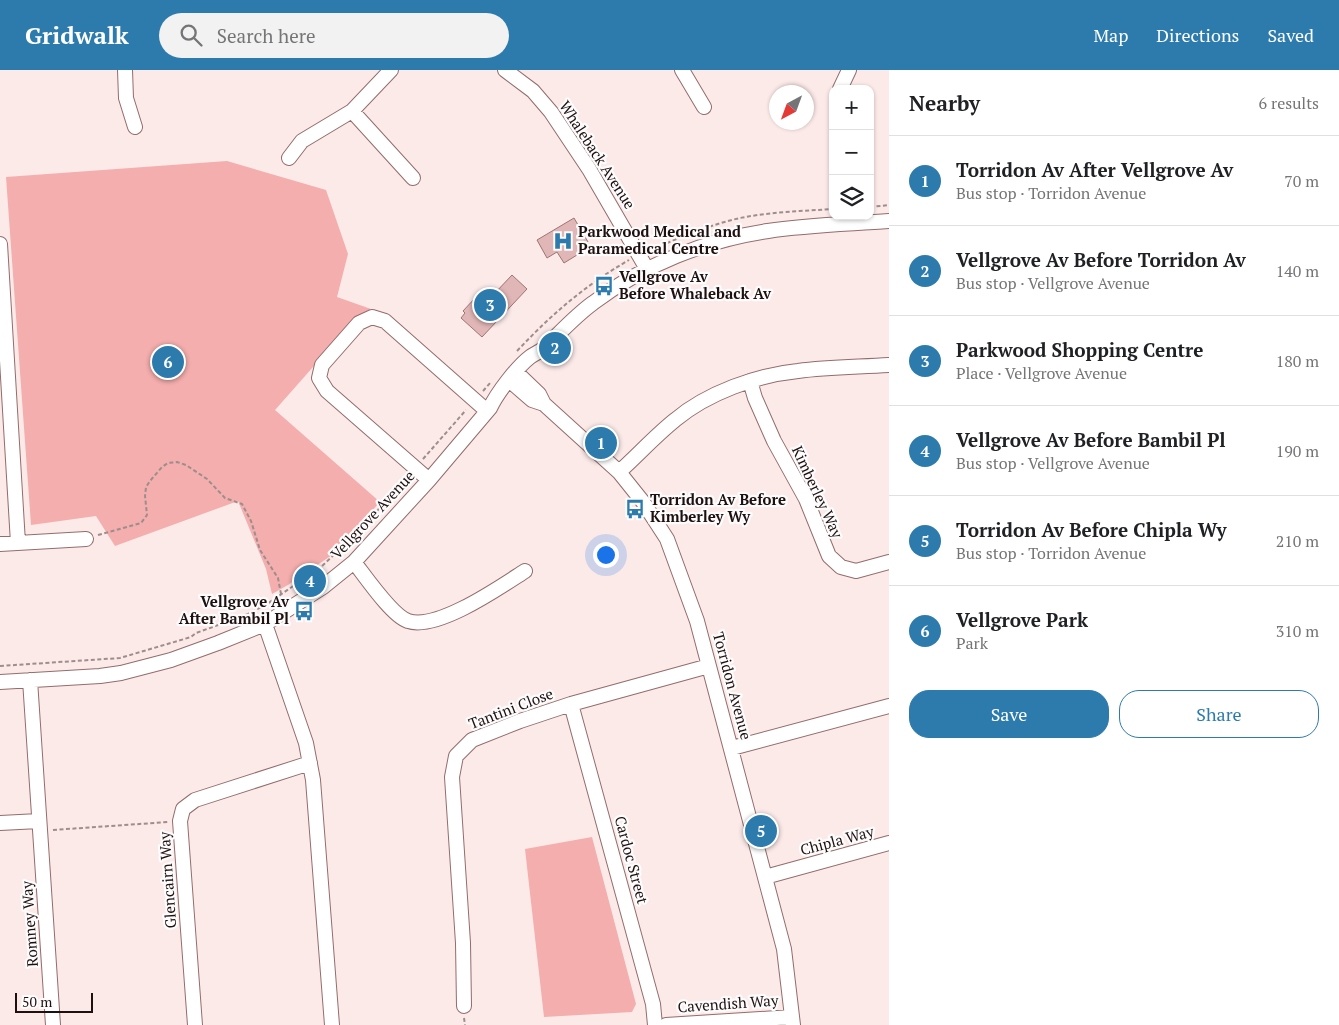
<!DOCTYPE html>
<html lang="en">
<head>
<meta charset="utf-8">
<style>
  :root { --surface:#fff; --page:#f2f2f2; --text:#202124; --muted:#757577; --line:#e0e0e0; --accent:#2d7bad }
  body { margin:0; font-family:"PT Serif",serif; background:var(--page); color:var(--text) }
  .controls { position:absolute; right:15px; top:15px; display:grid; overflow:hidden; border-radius:10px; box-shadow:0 1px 4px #0004 }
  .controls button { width:45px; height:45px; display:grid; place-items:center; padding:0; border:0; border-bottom:1px solid var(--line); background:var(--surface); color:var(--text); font:25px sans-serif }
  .compass { position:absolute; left:769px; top:15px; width:45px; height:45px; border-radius:50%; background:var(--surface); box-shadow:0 1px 4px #0004; rotate:221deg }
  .scale { position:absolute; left:15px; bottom:12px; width:78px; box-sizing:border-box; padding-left:5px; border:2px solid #1f1010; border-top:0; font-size:14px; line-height:18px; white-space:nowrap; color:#1f1010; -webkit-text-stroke:4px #fcfcfc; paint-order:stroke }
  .you { position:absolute; left:605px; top:484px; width:18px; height:18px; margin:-12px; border:4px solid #fff; border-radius:50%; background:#1a73e8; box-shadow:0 0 0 8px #1a73e833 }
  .badge { display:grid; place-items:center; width:32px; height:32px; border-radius:50%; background:var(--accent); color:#fff; font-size:16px; font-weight:700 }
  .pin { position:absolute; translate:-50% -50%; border:2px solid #fff; box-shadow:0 1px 5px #0006 }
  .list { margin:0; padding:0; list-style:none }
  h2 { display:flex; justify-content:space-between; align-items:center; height:65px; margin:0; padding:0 20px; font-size:21px }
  h2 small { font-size:16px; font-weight:400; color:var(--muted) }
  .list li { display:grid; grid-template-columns:32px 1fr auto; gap:15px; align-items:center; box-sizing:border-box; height:90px; padding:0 20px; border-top:1px solid var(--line) }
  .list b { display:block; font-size:19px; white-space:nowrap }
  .list p { margin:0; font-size:16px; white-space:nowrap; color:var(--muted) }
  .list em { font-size:16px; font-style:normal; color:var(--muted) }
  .actions { display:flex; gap:10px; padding:15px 20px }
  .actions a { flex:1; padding:11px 0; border:1px solid var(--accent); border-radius:20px; text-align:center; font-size:18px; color:var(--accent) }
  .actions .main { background:var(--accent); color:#fff }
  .icon { flex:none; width:28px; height:28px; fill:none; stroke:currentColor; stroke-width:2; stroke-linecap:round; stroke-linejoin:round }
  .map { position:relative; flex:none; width:889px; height:955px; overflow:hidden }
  header { display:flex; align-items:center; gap:30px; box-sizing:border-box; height:70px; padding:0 25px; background:var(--accent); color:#fff }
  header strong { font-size:24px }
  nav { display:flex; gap:28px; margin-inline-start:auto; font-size:18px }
  .search { width:350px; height:45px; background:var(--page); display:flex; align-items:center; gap:12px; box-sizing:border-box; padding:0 18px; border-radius:28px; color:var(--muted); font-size:19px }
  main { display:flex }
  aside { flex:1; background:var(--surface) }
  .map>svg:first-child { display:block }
  .green { fill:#f3aead }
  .building { fill:#e1b6b6; stroke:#9d7575 }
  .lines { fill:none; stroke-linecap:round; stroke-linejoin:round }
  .minor-casing { stroke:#936c6c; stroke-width:16 }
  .path { stroke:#9e8d8c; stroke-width:2; stroke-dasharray:4 2.5; stroke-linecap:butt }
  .minor { stroke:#fff; stroke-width:14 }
  .labels { text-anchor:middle; stroke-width:4.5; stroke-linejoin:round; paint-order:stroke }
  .street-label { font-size:15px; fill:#1f1010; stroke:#fcfcfc }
  .poi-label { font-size:15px; font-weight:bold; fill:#1f1010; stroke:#fcfcfc; text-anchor:start }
</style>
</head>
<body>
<header>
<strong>Gridwalk</strong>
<div class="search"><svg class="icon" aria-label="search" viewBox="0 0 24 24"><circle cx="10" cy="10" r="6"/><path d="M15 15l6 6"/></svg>Search here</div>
<nav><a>Map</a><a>Directions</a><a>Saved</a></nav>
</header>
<main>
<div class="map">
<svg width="889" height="955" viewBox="0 0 889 955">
  <rect width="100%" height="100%" fill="#fceae9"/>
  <!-- green -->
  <path class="green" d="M227 91 326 120 348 184 337 227 371 239 359 245 275 340 380 432 332 485 288 515 272 524 266 499 238 431 115 476 96 446 31 455 6 107Z
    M592 767 636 934 632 942 544 947 525 779Z"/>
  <!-- building -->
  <path class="building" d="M574 148 588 172H587L590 177 564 193 557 182 547 188 537 170Z
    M512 205 527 219 482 267 461 248 465 243 463 241 476 227 480 230 491 218 495 223Z"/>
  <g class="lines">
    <defs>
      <path id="minor" d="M125 0 126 28 135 57
        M505 0 533 21 551 42 589 99 647 199
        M682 0 704 37
        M840 19 849 0
        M352 41 413 108
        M289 88 302 71 352 41 391 0
        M0 174 18 473
        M516 302 539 324 544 334
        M509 310 532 330 544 334 619 402 643 432 667 469 697 551 784 879 793 955
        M750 311 755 328 774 371 806 429 829 486 841 497 856 501 889 492
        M619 402C638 385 655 366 675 350 707 323 757 305 798 301 828 297 859 297 889 295
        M429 410 327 321 319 308 322 295 359 253 372 247 385 251 487 341
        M0 474 86 469
        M354 492C365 506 392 546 408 551 437 561 500 517 525 501
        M265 554 306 673 313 710 332 955
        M30 610 53 955
        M0 612 100 606 121 603 171 590 218 573 265 554 323 517 354 492 429 410 490 338C497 323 517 297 530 287 534 284 539 282 543 279 560 263 575 246 593 233 643 195 706 170 768 161 807 155 849 154 889 151
        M571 634 653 934 655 955
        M732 678 889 636
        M0 753 39 751
        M765 807 889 773
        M464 936 463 873 452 707 456 686 472 670 520 651 571 634 709 596
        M195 955 180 751 183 739 195 730 310 693
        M666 955 792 947"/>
    </defs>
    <!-- minor casing -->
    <use href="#minor" class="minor-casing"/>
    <!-- path -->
    <path class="path" d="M870 137 889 135
      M649 181C678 168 709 155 740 148 770 142 802 141 833 139
      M517 281C552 244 584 216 629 190
      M483 321 491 312
      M423 389 466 340
      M98 465 141 453 147 445 145 426 146 417 150 411 162 397 168 393 177 392 186 395 207 409 225 428 242 434 251 451 260 480 278 508 281 524
      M0 596 120 588 191 567 196 563 246 545 267 534 321 497 356 464 407 408
      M53 760 168 752
      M464 948 465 955"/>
    <!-- minor -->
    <use href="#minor" class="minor"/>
  </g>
  <!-- icons -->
  <defs>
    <symbol id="hospital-bare" viewBox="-9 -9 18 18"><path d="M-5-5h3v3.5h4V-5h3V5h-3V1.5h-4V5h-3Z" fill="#2d7bad" stroke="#fcfcfc" stroke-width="2.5" paint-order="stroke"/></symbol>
    <symbol id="bus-bare" viewBox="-9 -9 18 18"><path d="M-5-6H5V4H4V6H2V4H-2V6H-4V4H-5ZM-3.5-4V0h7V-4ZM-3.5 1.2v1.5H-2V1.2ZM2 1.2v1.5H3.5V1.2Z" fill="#2d7bad" stroke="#fcfcfc" stroke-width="2.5" paint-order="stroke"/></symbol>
  </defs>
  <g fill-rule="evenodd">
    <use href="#hospital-bare" x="549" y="157" width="28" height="28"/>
    <use href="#bus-bare" x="590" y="202" width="28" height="28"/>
    <use href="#bus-bare" x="621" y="425" width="28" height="28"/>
    <use href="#bus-bare" x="290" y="527" width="28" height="28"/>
  </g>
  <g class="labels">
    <!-- street labels -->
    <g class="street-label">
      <text transform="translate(597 85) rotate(57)" y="5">Whaleback Avenue</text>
      <text transform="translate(817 422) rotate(65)" y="5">Kimberley Way</text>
      <text transform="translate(373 445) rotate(-47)" y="5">Vellgrove Avenue</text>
      <text transform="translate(732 616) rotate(75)" y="5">Torridon Avenue</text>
      <text transform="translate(511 639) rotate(-21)" y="5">Tantini Close</text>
      <text transform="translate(837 771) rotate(-15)" y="5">Chipla Way</text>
      <text transform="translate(631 790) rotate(75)" y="5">Cardoc Street</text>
      <text transform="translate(168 810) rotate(-94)" y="5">Glencairn Way</text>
      <text transform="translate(30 854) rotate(-94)" y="5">Romney Way</text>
      <text transform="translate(728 934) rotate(-4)" y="5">Cavendish Way</text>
    </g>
    <!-- poi labels -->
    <g class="poi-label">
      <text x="578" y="167">Parkwood Medical and<tspan x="578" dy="17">Paramedical Centre</tspan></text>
      <text x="619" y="212">Vellgrove Av<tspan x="619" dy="17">Before Whaleback Av</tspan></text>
      <text x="650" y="435">Torridon Av Before<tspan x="650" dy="17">Kimberley Wy</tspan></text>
      <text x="289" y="537" text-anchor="end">Vellgrove Av<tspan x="289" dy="17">After Bambil Pl</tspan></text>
    </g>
  </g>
</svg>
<div class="controls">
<button>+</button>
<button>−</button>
<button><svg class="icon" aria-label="layers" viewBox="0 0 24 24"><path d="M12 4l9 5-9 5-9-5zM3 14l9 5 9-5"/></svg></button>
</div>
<svg class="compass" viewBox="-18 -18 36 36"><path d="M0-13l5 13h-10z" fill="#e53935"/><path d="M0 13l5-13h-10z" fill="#757577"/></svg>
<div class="scale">50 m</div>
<div class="you"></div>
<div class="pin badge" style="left:601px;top:373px">1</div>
<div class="pin badge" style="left:555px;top:278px">2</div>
<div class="pin badge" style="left:490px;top:235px">3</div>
<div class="pin badge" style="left:310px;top:511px">4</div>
<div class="pin badge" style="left:761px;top:761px">5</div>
<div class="pin badge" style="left:168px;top:292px">6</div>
</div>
<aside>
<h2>Nearby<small>6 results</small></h2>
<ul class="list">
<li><span class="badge">1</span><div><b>Torridon Av After Vellgrove Av</b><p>Bus stop · Torridon Avenue</p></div><em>70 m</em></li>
<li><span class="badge">2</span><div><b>Vellgrove Av Before Torridon Av</b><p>Bus stop · Vellgrove Avenue</p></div><em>140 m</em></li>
<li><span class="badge">3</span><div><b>Parkwood Shopping Centre</b><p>Place · Vellgrove Avenue</p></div><em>180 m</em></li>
<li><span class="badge">4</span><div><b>Vellgrove Av Before Bambil Pl</b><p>Bus stop · Vellgrove Avenue</p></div><em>190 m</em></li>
<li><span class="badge">5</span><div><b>Torridon Av Before Chipla Wy</b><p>Bus stop · Torridon Avenue</p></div><em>210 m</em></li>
<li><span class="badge">6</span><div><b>Vellgrove Park</b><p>Park</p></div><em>310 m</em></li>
</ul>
<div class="actions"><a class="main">Save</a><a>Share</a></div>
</aside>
</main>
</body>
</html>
